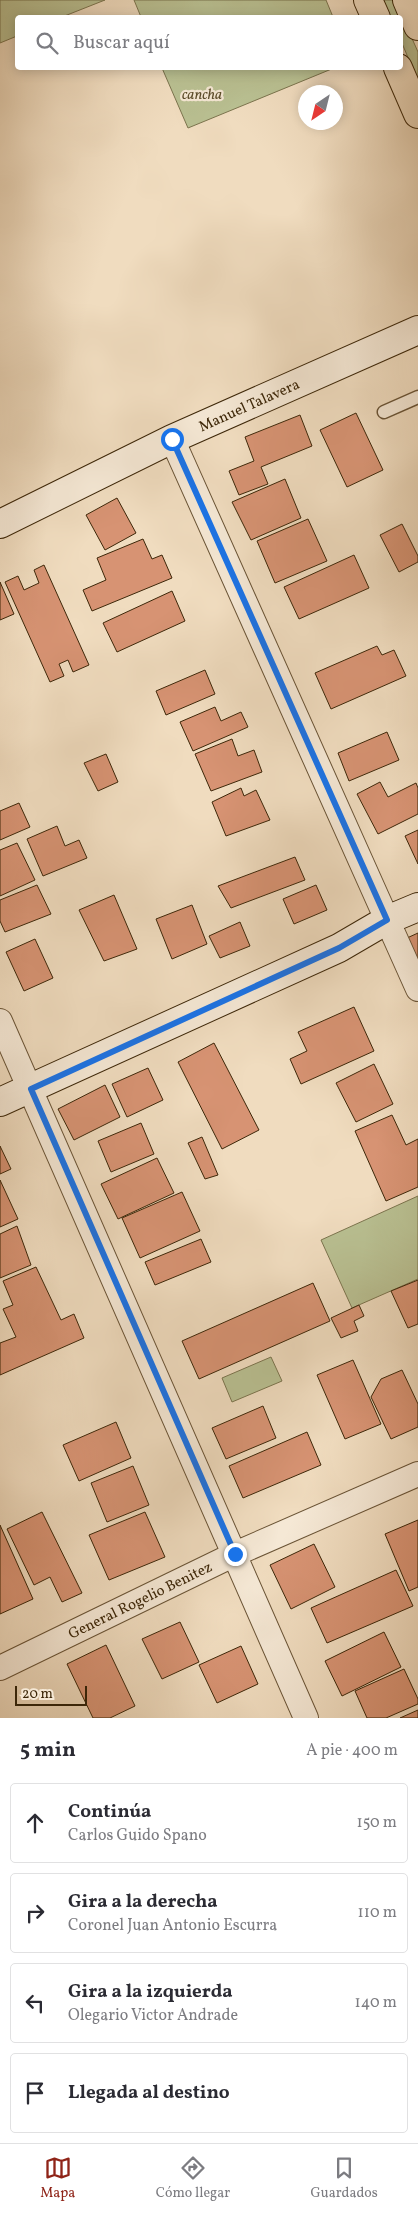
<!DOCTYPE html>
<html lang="es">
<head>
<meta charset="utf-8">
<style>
  :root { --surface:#fff; --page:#f7f7f7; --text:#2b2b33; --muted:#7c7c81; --line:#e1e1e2; --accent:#8f2418 }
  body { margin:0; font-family:Vollkorn,serif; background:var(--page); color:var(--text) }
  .compass { position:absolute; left:298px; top:85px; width:45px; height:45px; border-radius:50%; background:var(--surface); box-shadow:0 2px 12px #0003; rotate:215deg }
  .scale { position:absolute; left:15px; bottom:12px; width:72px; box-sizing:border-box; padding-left:5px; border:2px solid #3d2709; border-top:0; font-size:14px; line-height:18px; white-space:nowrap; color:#3d2709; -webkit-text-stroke:4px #f5e8d5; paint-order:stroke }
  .stop { position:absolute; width:15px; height:15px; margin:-11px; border:4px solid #1a73e8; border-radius:50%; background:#fff }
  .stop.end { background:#1a73e8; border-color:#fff; box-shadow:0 1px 5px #0008 }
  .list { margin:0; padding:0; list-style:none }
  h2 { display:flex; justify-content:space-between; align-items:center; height:65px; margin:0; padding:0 20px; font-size:21px }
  h2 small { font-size:16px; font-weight:400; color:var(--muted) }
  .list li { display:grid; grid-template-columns:32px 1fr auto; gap:15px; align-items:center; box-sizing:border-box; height:80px; margin:0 10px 10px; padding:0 10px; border:1px solid var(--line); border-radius:5px }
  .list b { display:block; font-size:19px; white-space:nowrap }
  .list p { margin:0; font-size:16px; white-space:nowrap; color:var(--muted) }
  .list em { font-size:16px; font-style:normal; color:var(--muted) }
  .icon { flex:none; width:28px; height:28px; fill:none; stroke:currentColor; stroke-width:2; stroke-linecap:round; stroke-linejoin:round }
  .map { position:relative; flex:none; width:418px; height:1718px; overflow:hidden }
  .search { position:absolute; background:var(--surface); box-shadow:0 2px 12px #0003; left:15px; right:15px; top:15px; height:55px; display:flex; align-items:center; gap:12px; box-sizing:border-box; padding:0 18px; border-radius:5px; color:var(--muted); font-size:19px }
  .sheet { height:425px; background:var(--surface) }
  nav { display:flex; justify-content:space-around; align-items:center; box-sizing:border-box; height:70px; border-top:1px solid var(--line); background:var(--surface); font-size:14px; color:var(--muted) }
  nav a { display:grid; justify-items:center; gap:2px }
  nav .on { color:var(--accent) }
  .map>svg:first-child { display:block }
  .green { fill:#b9c092; stroke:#7b744e }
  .building { fill:#d79373; stroke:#3d2709 }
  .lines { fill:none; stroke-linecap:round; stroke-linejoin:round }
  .lane-casing { stroke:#6a5436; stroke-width:15 }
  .street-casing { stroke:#6a5436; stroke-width:26 }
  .secondary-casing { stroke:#3d2709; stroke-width:30 }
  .highway-casing { stroke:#3d2709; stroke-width:30 }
  .lane { stroke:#f5e8d5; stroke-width:12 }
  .street { stroke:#f5e8d5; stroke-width:24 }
  .secondary { stroke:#f5e8d5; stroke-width:28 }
  .highway { stroke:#f0dcbf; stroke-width:28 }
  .route { stroke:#1a73e8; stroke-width:6 }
  .labels { text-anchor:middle; stroke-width:4.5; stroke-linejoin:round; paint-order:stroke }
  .park-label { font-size:15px; font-style:italic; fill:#5c4d2b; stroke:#f5e8d5 }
  .street-label { font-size:15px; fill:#3d2709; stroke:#f5e8d5 }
</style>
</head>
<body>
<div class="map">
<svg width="418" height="1718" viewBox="0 0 418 1718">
  <rect width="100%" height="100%" fill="#f0dcbf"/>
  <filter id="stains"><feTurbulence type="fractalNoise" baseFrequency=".004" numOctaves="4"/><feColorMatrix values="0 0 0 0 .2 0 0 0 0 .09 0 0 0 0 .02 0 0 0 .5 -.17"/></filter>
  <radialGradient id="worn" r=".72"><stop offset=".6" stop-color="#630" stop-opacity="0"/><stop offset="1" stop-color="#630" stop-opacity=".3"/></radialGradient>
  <!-- green -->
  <path class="green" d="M0 0H105L62 17 18 18 17 36 0 43Z
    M134 0H326L333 17H141Z
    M382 0H395L418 52V81L401 41 400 18 390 17Z
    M162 68H334L188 128Z
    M418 1196V1279L352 1308 321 1240Z
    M271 1357 282 1381 232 1402 222 1378Z"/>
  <!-- building -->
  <path class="building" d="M356 413 383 470 347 487 320 430Z
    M300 415 312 446 261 467 268 484 239 495 229 471 254 461 245 437Z
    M285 479 301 518 251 540 232 502Z
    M117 498 136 533 105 550 86 515Z
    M308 519 327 561 275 583 257 541Z
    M402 524 418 556V562L399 572 380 535Z
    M143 539 152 559 162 555 172 578 92 611 83 590 106 580 97 558Z
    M354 555 369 588 299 619 284 587Z
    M44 565 89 665 73 672 68 660 59 664 64 676 50 682 5 582 18 576 24 590 39 583 34 570Z
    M0 582 14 614 0 620Z
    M172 591 185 621 117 652 103 623Z
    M377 646 382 655 394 650 406 676 331 709 315 673Z
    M205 670 215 694 166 715 156 691Z
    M215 707 221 721 241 712 248 727 193 751 180 722Z
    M387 732 399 760 349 781 338 753Z
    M232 739 238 756 254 750 262 772 211 791 195 754Z
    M106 754 118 782 98 791 84 763Z
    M380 782 388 797 416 783 418 788V814L378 834 357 794Z
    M241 788 244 796 256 790 270 820 226 836 212 802Z
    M19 803 30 827 0 840V811Z
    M57 826 65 846 79 840 87 858 43 876 27 839Z
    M418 830V864L405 836Z
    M17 843 35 880 0 896V850Z
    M295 857 305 880 231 908 218 886Z
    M37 885 51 914 5 932 0 921V900Z
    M316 885 327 910 294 924 283 899Z
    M114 895 137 949 104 961 79 910Z
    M192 905 207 944 172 959 156 919Z
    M240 922 250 946 220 958 209 936Z
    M418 933V963L407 938Z
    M35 939 53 978 24 991 6 952Z
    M354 1007 374 1051 301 1084 290 1059 307 1051 298 1032Z
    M214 1043 259 1130 222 1149 178 1062Z
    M374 1064 393 1104 356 1122 336 1083Z
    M148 1068 163 1100 127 1117 112 1084Z
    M105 1085 120 1117 74 1140 58 1109Z
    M392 1115 406 1145 418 1139V1187L386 1201 355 1131Z
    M141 1123 154 1154 111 1172 98 1141Z
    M202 1137 218 1175 205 1179 188 1143Z
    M0 1146 11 1169 0 1174Z
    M157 1158 174 1193 118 1219 101 1184Z
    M0 1180 18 1219 0 1227Z
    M182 1192 200 1231 140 1258 122 1218Z
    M17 1226 31 1265 0 1278V1234Z
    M201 1239 211 1262 155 1285 145 1262Z
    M36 1267 61 1320 74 1314 84 1338 0 1375V1343L16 1337 3 1309 13 1305 3 1281Z
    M418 1280V1324L408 1328 391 1291Z
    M313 1283 330 1321 199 1379 182 1341Z
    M359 1305 364 1316 354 1321 358 1331 341 1338 331 1318Z
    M353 1360 381 1424 345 1439 317 1375Z
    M402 1370 418 1404V1427L391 1439 371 1397 381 1379Z
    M263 1406 276 1438 226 1459 212 1428Z
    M116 1422 131 1458 79 1481 63 1445Z
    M307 1432 321 1465 243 1498 229 1466Z
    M133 1466 149 1505 107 1522 91 1483Z
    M42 1512 82 1593 62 1602 50 1577 34 1585 7 1529Z
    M145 1512 165 1557 109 1580 89 1535Z
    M418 1520V1587L409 1591 385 1534Z
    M0 1525 33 1599 0 1614Z
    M314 1544 335 1587 291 1609 270 1565Z
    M396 1570 413 1606 327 1643 311 1608Z
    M180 1622 199 1662 162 1679 142 1639Z
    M384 1632 401 1667 342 1696 325 1661Z
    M106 1645 135 1706 110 1718H93L67 1664Z
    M241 1646 258 1684 217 1703 199 1665Z
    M404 1669 418 1699V1704L386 1718H367L355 1691Z
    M418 1710V1718H400Z"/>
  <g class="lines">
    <defs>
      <path id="lane" d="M384 412 418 397"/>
      <path id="street" d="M172 439 418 989
        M0 1021 306 1718
        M0 1668 235 1554 418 1474"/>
      <path id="secondary" d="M0 524 172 439 418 330
        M0 1102 339 948 387 920 418 907"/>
      <path id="highway" d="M368 0 376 18
        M407 0 418 26
        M398 68 418 114"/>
    </defs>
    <!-- lane casing -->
    <use href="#lane" class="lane-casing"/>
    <!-- street casing -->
    <use href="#street" class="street-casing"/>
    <!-- secondary casing -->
    <use href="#secondary" class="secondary-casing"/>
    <!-- highway casing -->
    <use href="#highway" class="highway-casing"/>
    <!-- lane -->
    <use href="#lane" class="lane"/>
    <!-- street -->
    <use href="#street" class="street"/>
    <!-- secondary -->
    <use href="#secondary" class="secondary"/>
    <!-- highway -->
    <use href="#highway" class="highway"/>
  </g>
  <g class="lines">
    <!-- route -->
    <path class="route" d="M172 439 387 920 339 948 31 1089 235 1554"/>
  </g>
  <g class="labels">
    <!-- park labels -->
    <g class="park-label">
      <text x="202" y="99">cancha</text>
    </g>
    <!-- street labels -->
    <g class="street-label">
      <text transform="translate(249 405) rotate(-24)" y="5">Manuel Talavera</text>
      <text transform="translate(140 1600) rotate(-26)" y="5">General Rogelio Benitez</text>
    </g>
  </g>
  <rect width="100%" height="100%" filter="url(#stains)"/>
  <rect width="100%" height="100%" fill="url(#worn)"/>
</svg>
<svg class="compass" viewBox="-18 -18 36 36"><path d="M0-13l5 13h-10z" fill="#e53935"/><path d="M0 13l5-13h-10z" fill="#7c7c81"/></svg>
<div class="scale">20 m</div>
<div class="stop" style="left:172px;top:439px"></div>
<div class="stop end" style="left:235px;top:1554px"></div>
<div class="search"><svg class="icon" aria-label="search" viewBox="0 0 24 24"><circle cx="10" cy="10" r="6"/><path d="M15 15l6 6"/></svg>Buscar aquí</div>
</div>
<section class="sheet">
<h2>5 min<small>A pie · 400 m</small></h2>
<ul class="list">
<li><svg class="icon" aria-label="ahead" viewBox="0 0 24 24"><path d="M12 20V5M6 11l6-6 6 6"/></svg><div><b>Continúa</b><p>Carlos Guido Spano</p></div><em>150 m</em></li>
<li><svg class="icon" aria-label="right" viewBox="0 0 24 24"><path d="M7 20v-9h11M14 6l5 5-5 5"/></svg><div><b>Gira a la derecha</b><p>Coronel Juan Antonio Escurra</p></div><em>110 m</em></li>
<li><svg class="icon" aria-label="left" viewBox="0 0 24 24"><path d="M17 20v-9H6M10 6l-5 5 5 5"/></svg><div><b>Gira a la izquierda</b><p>Olegario Victor Andrade</p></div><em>140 m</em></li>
<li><svg class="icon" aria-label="arrive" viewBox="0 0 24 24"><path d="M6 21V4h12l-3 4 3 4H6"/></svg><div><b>Llegada al destino</b></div></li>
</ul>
</section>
<nav>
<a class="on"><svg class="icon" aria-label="map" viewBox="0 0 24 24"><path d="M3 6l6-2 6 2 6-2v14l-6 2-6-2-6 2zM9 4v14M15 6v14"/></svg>Mapa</a>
<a><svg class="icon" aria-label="directions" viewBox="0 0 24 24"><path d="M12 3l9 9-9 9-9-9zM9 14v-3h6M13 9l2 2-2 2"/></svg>Cómo llegar</a>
<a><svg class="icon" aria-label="saved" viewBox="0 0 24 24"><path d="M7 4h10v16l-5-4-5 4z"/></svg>Guardados</a>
</nav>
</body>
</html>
